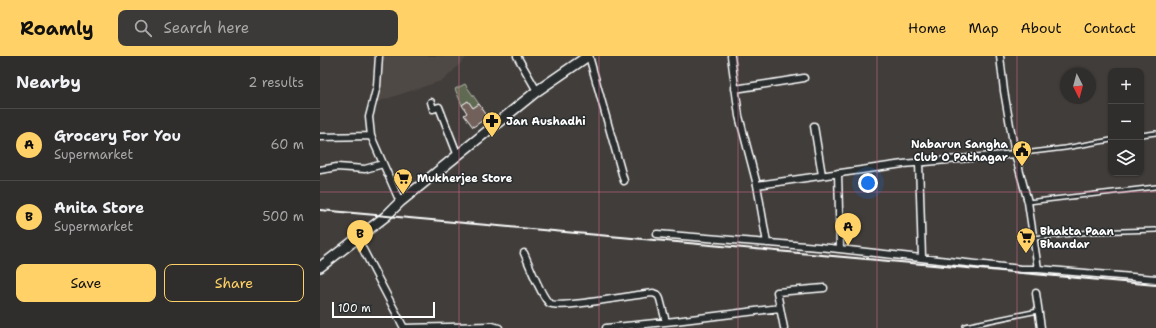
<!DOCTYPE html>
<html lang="en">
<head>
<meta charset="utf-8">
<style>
  :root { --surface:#302e2c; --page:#3c3a38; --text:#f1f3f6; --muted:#a8a8a9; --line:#4b4a48; --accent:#ffd166 }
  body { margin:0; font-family:"Shantell Sans",sans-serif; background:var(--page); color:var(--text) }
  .controls { position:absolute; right:12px; top:12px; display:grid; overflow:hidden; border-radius:8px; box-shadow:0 1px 3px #0004 }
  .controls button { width:36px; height:36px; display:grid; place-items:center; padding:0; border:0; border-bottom:1px solid var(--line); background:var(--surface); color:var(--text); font:20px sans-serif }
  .compass { position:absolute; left:740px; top:12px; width:36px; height:36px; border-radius:50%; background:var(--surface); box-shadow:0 1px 3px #0004; rotate:174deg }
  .scale { position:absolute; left:12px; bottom:10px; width:103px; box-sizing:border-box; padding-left:4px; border:2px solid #fff; border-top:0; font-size:11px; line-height:14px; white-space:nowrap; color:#fff; -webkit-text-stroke:3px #2a2d2e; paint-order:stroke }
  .you { position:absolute; left:548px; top:127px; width:14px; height:14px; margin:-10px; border:3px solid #fff; border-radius:50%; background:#1a73e8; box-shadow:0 0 0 6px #1a73e833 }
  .badge { display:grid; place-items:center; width:26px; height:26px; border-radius:50%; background:var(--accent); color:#111; font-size:13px; font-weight:700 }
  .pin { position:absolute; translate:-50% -33px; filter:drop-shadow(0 1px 2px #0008) }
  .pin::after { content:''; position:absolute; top:21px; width:14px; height:12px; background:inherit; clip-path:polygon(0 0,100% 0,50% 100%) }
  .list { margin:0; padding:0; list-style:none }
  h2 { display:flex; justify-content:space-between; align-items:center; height:52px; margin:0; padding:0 16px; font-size:17px }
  h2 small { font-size:13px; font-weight:400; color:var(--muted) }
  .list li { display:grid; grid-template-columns:26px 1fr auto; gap:12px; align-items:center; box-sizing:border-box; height:72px; padding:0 16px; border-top:1px solid var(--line) }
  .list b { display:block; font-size:15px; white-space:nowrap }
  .list p { margin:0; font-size:13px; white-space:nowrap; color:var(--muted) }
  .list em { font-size:13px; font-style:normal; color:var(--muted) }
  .actions { display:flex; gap:8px; padding:12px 16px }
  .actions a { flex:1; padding:9px 0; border:1px solid var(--accent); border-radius:8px; text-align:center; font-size:14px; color:var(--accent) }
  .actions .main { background:var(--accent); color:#111 }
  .icon { flex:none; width:22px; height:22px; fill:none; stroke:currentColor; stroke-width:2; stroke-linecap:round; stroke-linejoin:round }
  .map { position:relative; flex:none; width:836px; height:272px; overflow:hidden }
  header { display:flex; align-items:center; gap:24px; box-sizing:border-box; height:56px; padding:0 20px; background:var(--accent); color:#111 }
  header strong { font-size:19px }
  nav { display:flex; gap:22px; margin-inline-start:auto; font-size:14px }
  .search { width:280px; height:36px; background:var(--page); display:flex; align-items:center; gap:10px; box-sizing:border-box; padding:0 14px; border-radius:8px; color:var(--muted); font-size:15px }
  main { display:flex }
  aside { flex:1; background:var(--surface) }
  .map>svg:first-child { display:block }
  .built { fill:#4f4844 }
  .green { fill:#616b52; stroke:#b0b5a8 }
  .building { fill:#72615a; stroke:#fff }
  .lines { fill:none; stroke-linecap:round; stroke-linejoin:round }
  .lane-casing { stroke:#fff; stroke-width:6 }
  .street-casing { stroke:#fff; stroke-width:9 }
  .secondary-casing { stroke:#fff; stroke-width:12 }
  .lane { stroke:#2a2d2e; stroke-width:3 }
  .street { stroke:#2a2d2e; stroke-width:6 }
  .secondary { stroke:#2a2d2e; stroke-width:9 }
  .rail { stroke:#fff; stroke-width:2 }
  .grid { fill:none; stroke:#d76994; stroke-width:1; stroke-opacity:0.55 }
  .labels { text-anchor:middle; stroke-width:3; stroke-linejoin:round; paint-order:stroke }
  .poi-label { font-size:11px; font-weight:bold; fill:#fff; stroke:#2a2d2e; text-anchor:start }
</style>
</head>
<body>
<header>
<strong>Roamly</strong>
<div class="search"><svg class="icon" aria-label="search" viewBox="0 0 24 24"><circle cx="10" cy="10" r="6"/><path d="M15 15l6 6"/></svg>Search here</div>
<nav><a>Home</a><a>Map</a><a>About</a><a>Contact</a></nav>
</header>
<main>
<aside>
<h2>Nearby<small>2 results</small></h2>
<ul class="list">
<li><span class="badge">A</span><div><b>Grocery For You</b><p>Supermarket</p></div><em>60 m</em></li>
<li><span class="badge">B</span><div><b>Anita Store</b><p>Supermarket</p></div><em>500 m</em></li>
</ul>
<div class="actions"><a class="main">Save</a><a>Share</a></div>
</aside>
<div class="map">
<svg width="836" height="272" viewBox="0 0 836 272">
  <rect width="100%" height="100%" fill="#403d3b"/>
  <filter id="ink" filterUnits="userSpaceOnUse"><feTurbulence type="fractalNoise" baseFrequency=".025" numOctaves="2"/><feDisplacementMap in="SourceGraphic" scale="8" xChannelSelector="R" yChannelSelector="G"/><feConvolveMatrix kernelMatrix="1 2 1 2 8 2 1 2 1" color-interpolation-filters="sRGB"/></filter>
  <g filter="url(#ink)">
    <!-- built -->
    <path class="built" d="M64 0H148L124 24 57 46 61 33 62 6 64 5Z"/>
    <!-- green -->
    <path class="green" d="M145 28 159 48 153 52 148 45 142 49 135 33Z"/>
    <!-- building -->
    <path class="building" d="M148 45 153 52 159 48 168 61 153 71 144 59 147 57 142 49Z"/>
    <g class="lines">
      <defs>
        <path id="lane" d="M821 79 836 77
          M695 98 745 92 791 84
          M708 146 836 131
          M714 182 771 176 836 174
          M645 270 718 255"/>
        <path id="street" d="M59 0 57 30 49 61 51 80 80 146
          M197 0 217 35
          M269 0 304 125
          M411 0 419 60 437 129 447 187
          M680 0 684 35 695 98 708 146 718 213
          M415 33 484 22
          M111 46 113 53 119 51 138 100
          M494 70 502 119
          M0 81 51 80
          M599 106 602 202
          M0 114 17 111 45 113 63 108
          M518 117 520 193
          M437 129 583 108 695 98
          M337 178 510 192 701 213H718L836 223
          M37 182 84 272
          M204 197C209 208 221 240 229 247 238 254 317 238 333 237L338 239 340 243 346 266
          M716 237 721 272
          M84 272 172 270 179 272
          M286 272 355 265 460 252
          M464 272 457 236 504 232"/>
        <path id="secondary" d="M0 211 66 160 80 146 217 35 268 0"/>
      </defs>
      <!-- lane casing -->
      <use href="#lane" class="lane-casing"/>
      <!-- street casing -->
      <use href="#street" class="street-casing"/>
      <!-- secondary casing -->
      <use href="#secondary" class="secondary-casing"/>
      <!-- lane -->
      <use href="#lane" class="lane"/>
      <!-- street -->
      <use href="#street" class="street"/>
      <!-- secondary -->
      <use href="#secondary" class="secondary"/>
      <!-- rail -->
      <path class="rail" d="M0 154 836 229"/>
    </g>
  </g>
  <!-- grid -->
  <path class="grid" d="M139 0V272M279 0V272M418 0V272M557 0V272M697 0V272M0 136H836"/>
  <!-- icons -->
  <defs>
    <symbol id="pharmacy-pin" viewBox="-11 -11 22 30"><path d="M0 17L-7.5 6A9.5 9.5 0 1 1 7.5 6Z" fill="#ffd166" stroke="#2a2d2e"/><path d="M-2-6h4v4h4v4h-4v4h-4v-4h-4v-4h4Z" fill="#111"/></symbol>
    <symbol id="civic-pin" viewBox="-11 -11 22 30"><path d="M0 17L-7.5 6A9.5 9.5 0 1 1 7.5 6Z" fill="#ffd166" stroke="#2a2d2e"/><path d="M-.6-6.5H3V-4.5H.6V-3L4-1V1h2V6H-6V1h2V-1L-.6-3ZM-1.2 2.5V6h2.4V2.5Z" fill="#111"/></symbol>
    <symbol id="supermarket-pin" viewBox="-11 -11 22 30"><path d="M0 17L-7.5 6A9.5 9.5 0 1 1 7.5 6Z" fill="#ffd166" stroke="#2a2d2e"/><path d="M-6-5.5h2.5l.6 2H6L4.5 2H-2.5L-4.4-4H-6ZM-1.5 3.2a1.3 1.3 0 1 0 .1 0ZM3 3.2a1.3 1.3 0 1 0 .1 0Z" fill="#111"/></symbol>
  </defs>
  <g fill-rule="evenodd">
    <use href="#pharmacy-pin" x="161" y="54" width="22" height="30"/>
    <use href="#civic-pin" x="691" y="83" width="22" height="30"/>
    <use href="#supermarket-pin" x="72" y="111" width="22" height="30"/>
    <use href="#supermarket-pin" x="695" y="170" width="22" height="30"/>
  </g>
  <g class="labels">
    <!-- poi labels -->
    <g class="poi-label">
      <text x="186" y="69">Jan Aushadhi</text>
      <text x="688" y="92" text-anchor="end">Nabarun Sangha<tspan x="688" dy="13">Club O Pathagar</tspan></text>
      <text x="97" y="126">Mukherjee Store</text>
      <text x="720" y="179">Bhakta Paan<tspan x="720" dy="13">Bhandar</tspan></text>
    </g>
  </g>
</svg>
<div class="controls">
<button>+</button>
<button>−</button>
<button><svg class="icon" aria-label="layers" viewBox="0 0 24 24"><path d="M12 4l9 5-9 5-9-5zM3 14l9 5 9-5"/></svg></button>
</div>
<svg class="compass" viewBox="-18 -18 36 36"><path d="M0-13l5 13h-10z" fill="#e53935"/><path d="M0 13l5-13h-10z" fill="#a8a8a9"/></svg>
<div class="scale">100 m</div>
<div class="you"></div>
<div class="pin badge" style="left:528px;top:190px">A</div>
<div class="pin badge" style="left:40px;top:197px">B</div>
</div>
</main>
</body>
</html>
